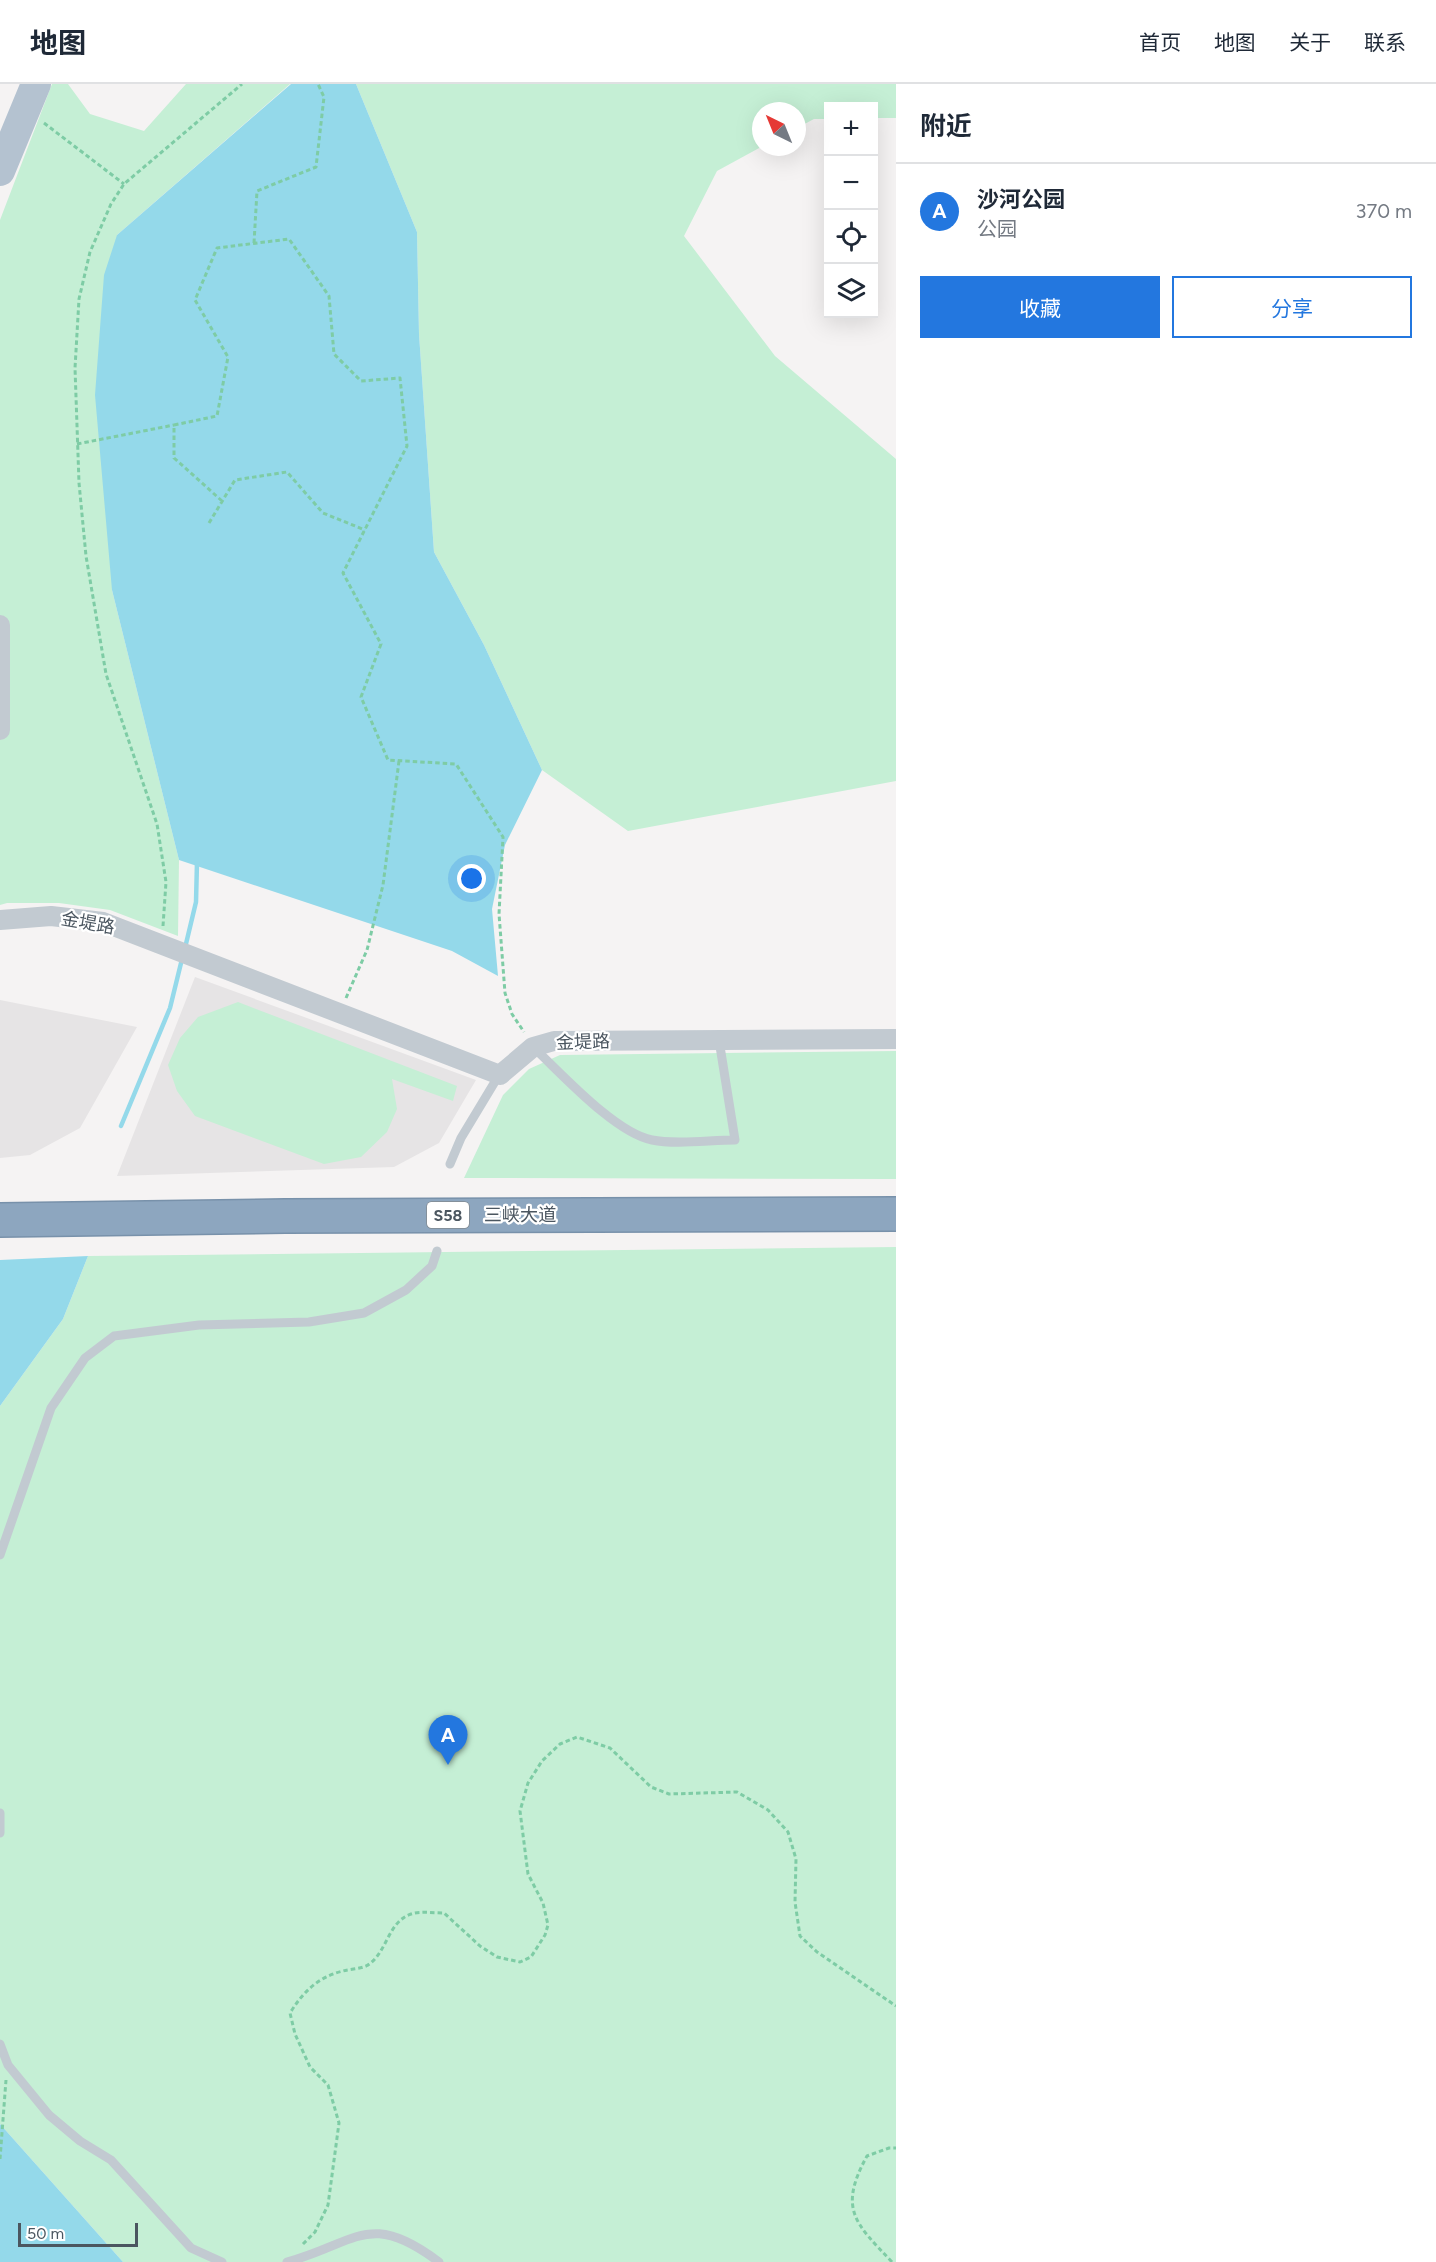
<!DOCTYPE html>
<html lang="zh">
<head>
<meta charset="utf-8">
<style>
  :root { --surface:#fff; --page:#f2f2f3; --text:#1f2937; --muted:#747a83; --line:#e0e1e3; --accent:#2377df }
  body { margin:0; font-family:Figtree,"Noto Sans SC",sans-serif; background:var(--page); color:var(--text) }
  .controls { position:absolute; right:18px; top:18px; display:grid; overflow:hidden; border-radius:0px; box-shadow:0 6px 24px #0002 }
  .controls button { width:54px; height:54px; display:grid; place-items:center; padding:0; border:0; border-bottom:2px solid var(--line); background:var(--surface); color:var(--text); font:30px sans-serif }
  .compass { position:absolute; left:752px; top:18px; width:54px; height:54px; border-radius:50%; background:var(--surface); box-shadow:0 6px 24px #0002; rotate:317deg }
  .scale { position:absolute; left:18px; bottom:15px; width:120px; box-sizing:border-box; padding-left:6px; border:3px solid #4b5660; border-top:0; font-size:16px; line-height:21px; white-space:nowrap; color:#4b5660; -webkit-text-stroke:4px #fff; paint-order:stroke }
  .you { position:absolute; left:472px; top:795px; width:21px; height:21px; margin:-15px; border:4px solid #fff; border-radius:50%; background:#1a73e8; box-shadow:0 0 0 9px #1a73e833 }
  .badge { display:grid; place-items:center; width:39px; height:39px; border-radius:50%; background:var(--accent); color:#fff; font-size:20px; font-weight:700 }
  .pin { position:absolute; translate:-50% -50px; filter:drop-shadow(0 2px 3px #0008) }
  .pin::after { content:''; position:absolute; top:32px; width:21px; height:18px; background:inherit; clip-path:polygon(0 0,100% 0,50% 100%) }
  .list { margin:0; padding:0; list-style:none }
  h2 { display:flex; justify-content:space-between; align-items:center; height:78px; margin:0; padding:0 24px; font-size:26px }
  h2 small { font-size:20px; font-weight:400; color:var(--muted) }
  .list li { display:grid; grid-template-columns:39px 1fr auto; gap:18px; align-items:center; box-sizing:border-box; height:96px; padding:0 24px; border-top:2px solid var(--line) }
  .list b { display:block; font-size:22px; white-space:nowrap }
  .list p { margin:0; font-size:20px; white-space:nowrap; color:var(--muted) }
  .list em { font-size:20px; font-style:normal; color:var(--muted) }
  .actions { display:flex; gap:12px; padding:18px 24px }
  .actions a { flex:1; padding:14px 0; border:2px solid var(--accent); border-radius:0px; text-align:center; font-size:21px; color:var(--accent) }
  .actions .main { background:var(--accent); color:#fff }
  .icon { flex:none; width:33px; height:33px; fill:none; stroke:currentColor; stroke-width:2; stroke-linecap:round; stroke-linejoin:round }
  .map { position:relative; flex:none; width:896px; height:2178px; overflow:hidden }
  header { display:flex; align-items:center; gap:36px; box-sizing:border-box; height:84px; padding:0 30px; background:var(--surface); border-bottom:2px solid var(--line) }
  header strong { font-size:28px }
  nav { display:flex; gap:33px; margin-inline-start:auto; font-size:21px }
  main { display:flex }
  aside { flex:1; background:var(--surface) }
  .map>svg:first-child { display:block }
  .education { fill:#e6e4e5 }
  .green { fill:#c5efd5 }
  .water { fill:#94d9ea }
  .lines { fill:none; stroke-linecap:round; stroke-linejoin:round }
  .stream { stroke:#94d9ea; stroke-width:4.5 }
  .highway-casing { stroke:#7891aa; stroke-width:36 }
  .path { stroke:#7ecca5; stroke-width:3; stroke-dasharray:4.5 3; stroke-linecap:butt }
  .lane { stroke:#c2cad1; stroke-width:9 }
  .street { stroke:#c2cad1; stroke-width:20 }
  .primary { stroke:#b4c2d0; stroke-width:30 }
  .highway { stroke:#8da6bf; stroke-width:33 }
  .labels { text-anchor:middle; stroke-width:4.5; stroke-linejoin:round; paint-order:stroke }
  .shield { fill:#fff; stroke:#818990; stroke-width:1.5 }
  .shield-label { font-size:16px; font-weight:bold; fill:#4b5660 }
  .street-label { font-size:18px; fill:#4b5660; stroke:#fff }
</style>
</head>
<body>
<header>
<strong>地图</strong>
<nav><a>首页</a><a>地图</a><a>关于</a><a>联系</a></nav>
</header>
<main>
<div class="map">
<svg width="896" height="2178" viewBox="0 0 896 2178">
  <rect width="100%" height="100%" fill="#f5f3f3"/>
  <!-- education -->
  <path class="education" d="M195 893 476 996 439 1059 394 1083 117 1092Z
    M0 916 137 943 80 1044 30 1071 0 1074Z"/>
  <!-- green -->
  <path class="green" d="M52 0H68L90 30 144 47 186 0H290L117 151 112 506 179 776 178 852 110 826 59 819H7L0 821V136Z
    M356 0H896V34H874V22H828V35H814L797 44V27H761V63L717 87 684 152 775 272 896 375V697L628 747 542 686 484 561 434 468 419 250 417 148Z
    M238 918 457 1002 453 1017 392 995 397 1025 387 1048 361 1073 324 1080 195 1032 177 1007 168 981 180 954 198 933Z
    M896 967V1095L464 1094 503 1011 529 985 560 971Z
    M896 1163V2178H123L0 2040V1322L63 1235 88 1172Z"/>
  <!-- water -->
  <path class="water" d="M291 0H356L417 148 419 250 434 468 484 561 542 686 505 761 492 825 498 892 452 867 179 776 112 506 95 311 104 191 117 151Z
    M88 1172 63 1235 0 1322V1176Z
    M0 2040 123 2178H0Z"/>
  <g class="lines">
    <!-- stream -->
    <path class="stream" d="M185 864 196 818 197 778
      M121 1042 170 924 182 875"/>
    <defs>
      <path id="highway" d="M0 1136 285 1132 896 1130"/>
    </defs>
    <!-- highway casing -->
    <use href="#highway" class="highway-casing"/>
    <!-- path -->
    <path class="path" d="M44 39 124 100
      M254 159 257 107 316 83 324 13 318 0
      M77 360 174 341
      M222 417 174 374V341L217 332 228 273 195 216 217 164 289 155 329 212 334 270 361 297 400 294 407 362 343 489 381 560 361 613 388 676 456 680 503 753 499 830 505 909 512 930 524 948
      M209 439 235 396 287 388 323 429 365 446
      M163 842 166 798 157 740 106 590 86 472 79 399 75 284 79 215 90 168 111 120 124 100 242 0
      M346 914 367 866 383 801 399 677
      M0 2075 6 1996
      M303 2160 315 2148 328 2121 339 2039 328 2001 310 1983 295 1950 290 1929C303 1908 318 1893 343 1887 350 1885 359 1885 366 1882 387 1871 387 1838 411 1830 420 1827 434 1829 444 1829L480 1862 497 1873 520 1878 531 1873 545 1851 548 1841 543 1819 528 1790 520 1727 528 1699 542 1677 560 1660 577 1653 610 1664 651 1703 669 1710 737 1708 768 1726 788 1748 796 1775 795 1818 800 1852 817 1868 896 1922
      M892 2178C855 2139 838 2125 867 2072L889 2064H896"/>
    <!-- lane -->
    <path class="lane" d="M533 963C561 989 615 1049 652 1056 676 1061 710 1056 735 1056L719 956
      M450 1080 461 1054 499 991
      M0 1471 51 1324 85 1274 114 1252 199 1241 309 1238 364 1229 406 1206 432 1182 437 1167
      M0 1729V1749
      M0 1960 8 1981 49 2031 80 2057 111 2076 191 2164 222 2178
      M287 2178C357 2159 369 2125 439 2178"/>
    <!-- street -->
    <path class="street" d="M0 541V646
      M0 836 51 832 103 838 500 991 533 963 554 957 896 955"/>
    <!-- primary -->
    <path class="primary" d="M0 87 36 0"/>
    <!-- highway -->
    <use href="#highway" class="highway"/>
  </g>
  <g class="labels">
    <!-- shield labels -->
    <rect class="shield" x="427" y="1118" width="42" height="26" rx="4.5"/>
    <g class="shield-label">
      <text x="448" y="1137">S58</text>
    </g>
    <!-- street labels -->
    <g class="street-label">
      <text transform="translate(88 839) rotate(10)" y="6">金堤路</text>
      <text transform="translate(583 958) rotate(-2)" y="6">金堤路</text>
      <text x="520" y="1137">三峡大道</text>
    </g>
  </g>
</svg>
<div class="controls">
<button>+</button>
<button>−</button>
<button><svg class="icon" aria-label="locate" viewBox="0 0 24 24"><circle cx="12" cy="12" r="6"/><path d="M12 2v4M12 18v4M2 12h4M18 12h4"/></svg></button>
<button><svg class="icon" aria-label="layers" viewBox="0 0 24 24"><path d="M12 4l9 5-9 5-9-5zM3 14l9 5 9-5"/></svg></button>
</div>
<svg class="compass" viewBox="-18 -18 36 36"><path d="M0-13l5 13h-10z" fill="#e53935"/><path d="M0 13l5-13h-10z" fill="#747a83"/></svg>
<div class="scale">50 m</div>
<div class="you"></div>
<div class="pin badge" style="left:448px;top:1681px">A</div>
</div>
<aside>
<h2>附近<small></small></h2>
<ul class="list">
<li><span class="badge">A</span><div><b>沙河公园</b><p>公园</p></div><em>370 m</em></li>
</ul>
<div class="actions"><a class="main">收藏</a><a>分享</a></div>
</aside>
</main>
</body>
</html>
